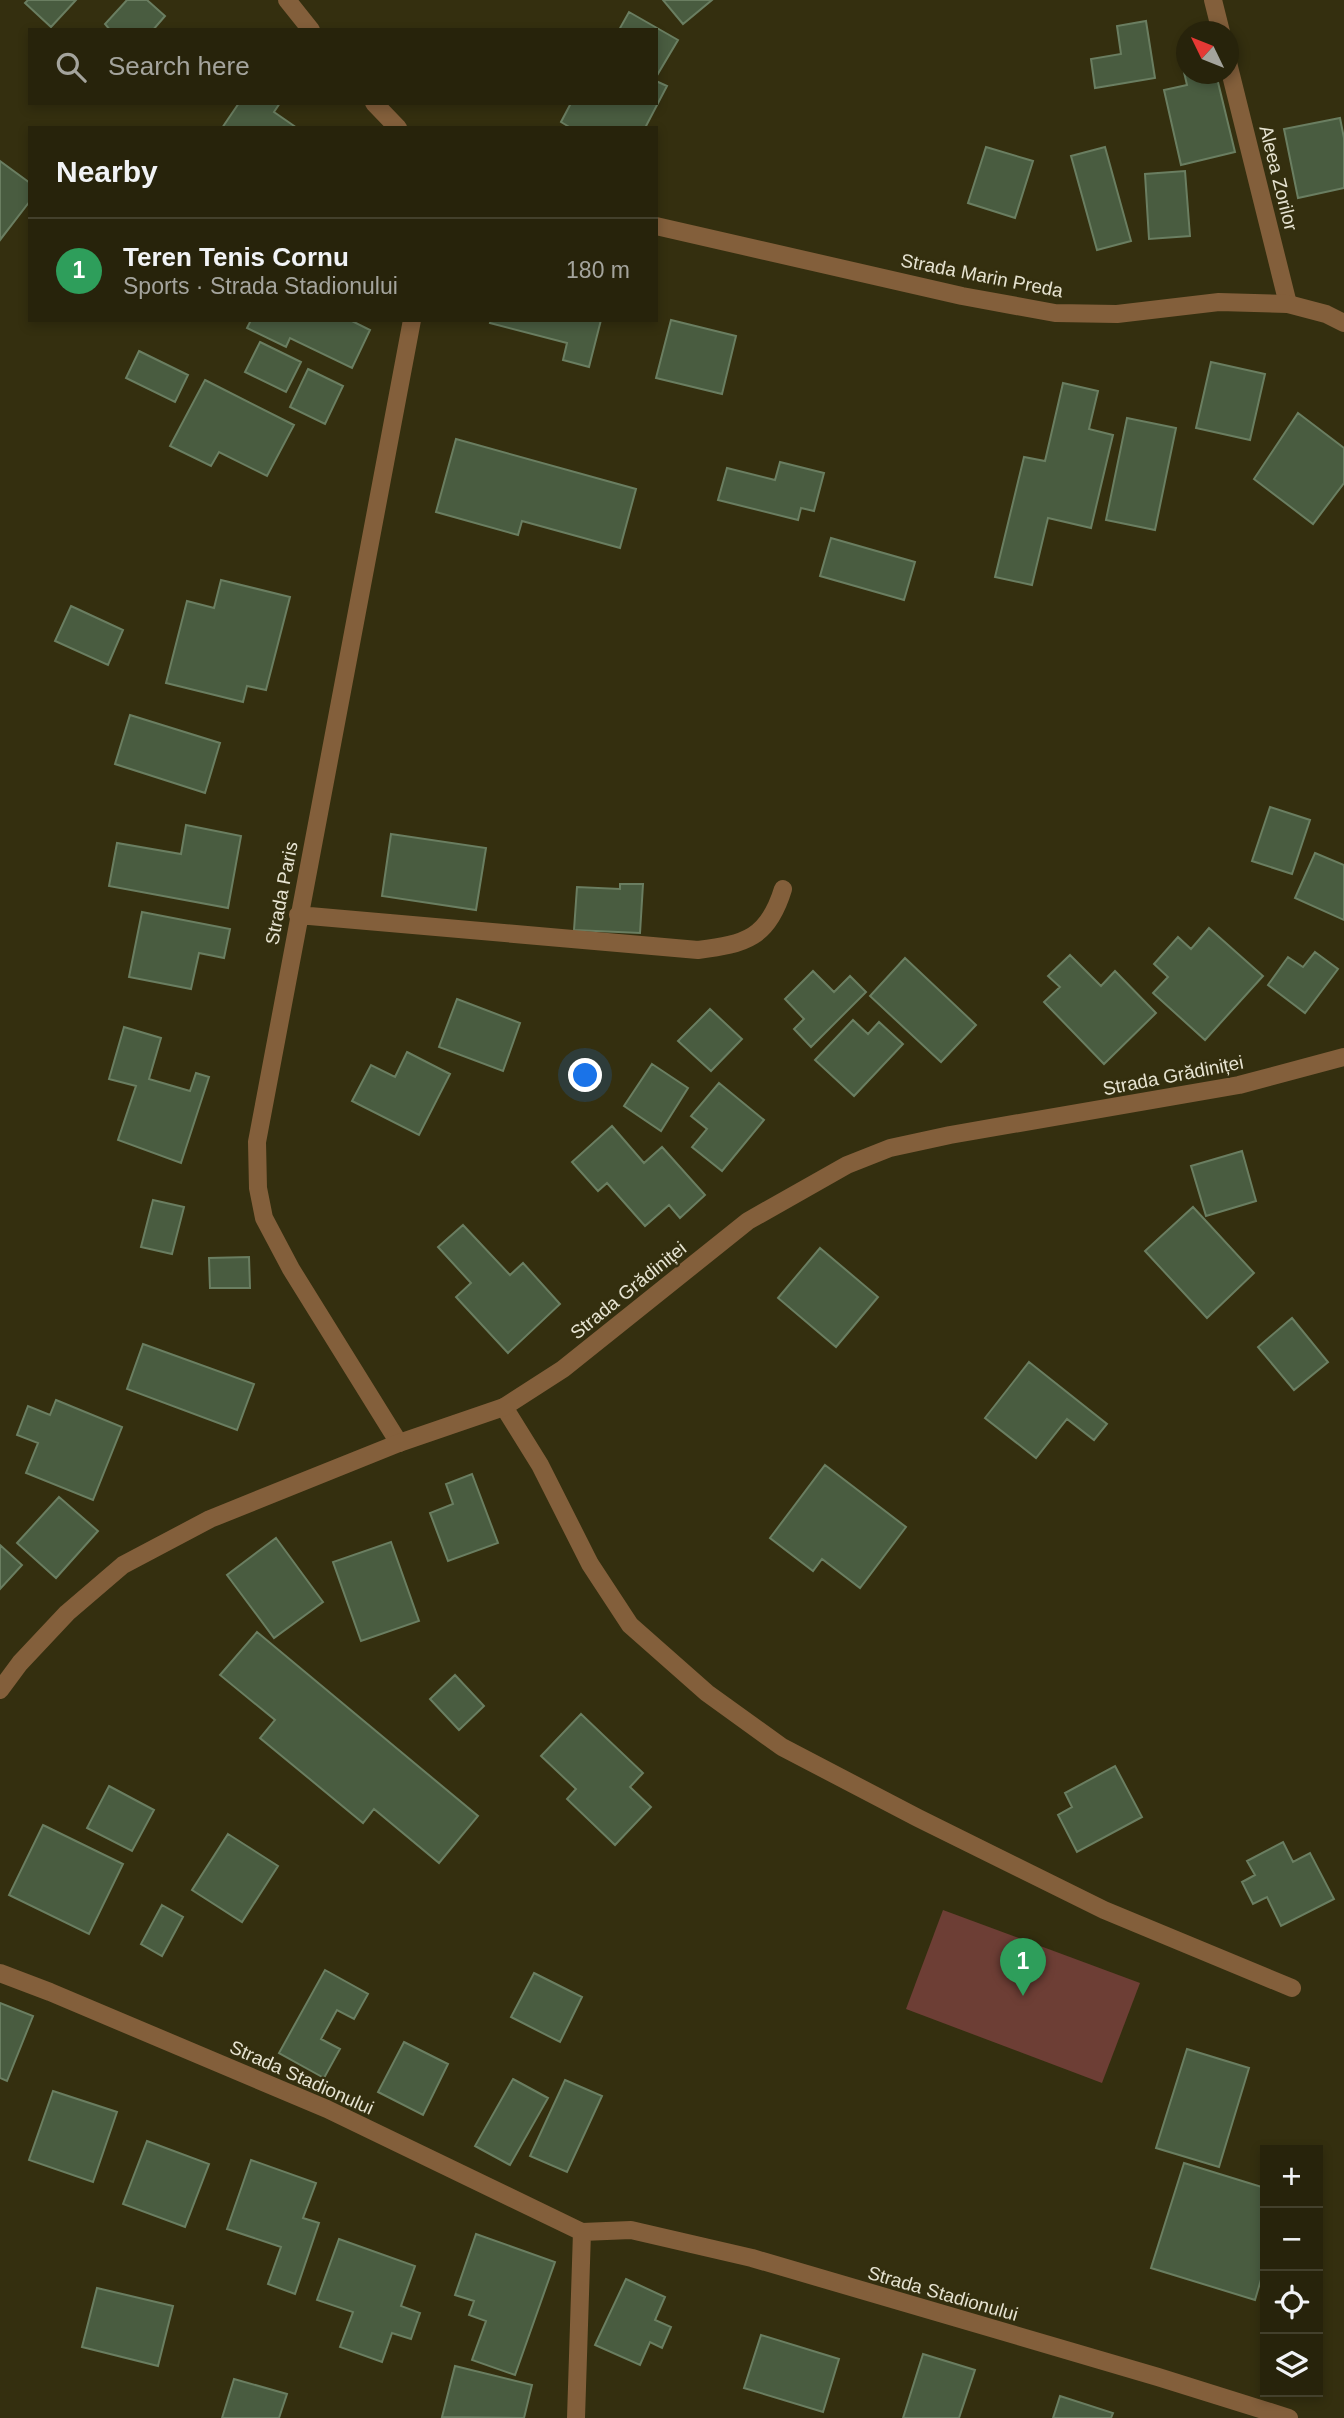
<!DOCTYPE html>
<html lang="en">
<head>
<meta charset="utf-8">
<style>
  :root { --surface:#27230b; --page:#2f2b14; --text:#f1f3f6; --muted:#a4a49d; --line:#43402c; --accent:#a3b2fd }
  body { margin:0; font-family:Helvetica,sans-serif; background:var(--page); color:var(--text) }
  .controls { position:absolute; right:21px; bottom:21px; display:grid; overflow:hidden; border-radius:0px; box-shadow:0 4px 10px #0003 }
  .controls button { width:63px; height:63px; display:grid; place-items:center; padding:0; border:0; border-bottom:2px solid var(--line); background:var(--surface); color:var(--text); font:35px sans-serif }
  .compass { position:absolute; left:1176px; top:21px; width:63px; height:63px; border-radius:50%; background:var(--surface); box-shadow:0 4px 10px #0003; rotate:313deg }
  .you { position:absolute; left:586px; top:1076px; width:24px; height:24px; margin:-18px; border:5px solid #fff; border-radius:50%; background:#1a73e8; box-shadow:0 0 0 10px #1a73e833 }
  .badge { display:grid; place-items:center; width:46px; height:46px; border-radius:50%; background:var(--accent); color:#fff; font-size:23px; font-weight:700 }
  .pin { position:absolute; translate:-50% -58px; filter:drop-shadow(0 2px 4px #0008) }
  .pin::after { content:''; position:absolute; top:37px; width:24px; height:21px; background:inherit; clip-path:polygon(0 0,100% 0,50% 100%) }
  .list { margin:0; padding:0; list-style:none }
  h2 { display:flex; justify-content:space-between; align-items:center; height:91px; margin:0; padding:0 28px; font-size:30px }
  h2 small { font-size:23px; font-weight:400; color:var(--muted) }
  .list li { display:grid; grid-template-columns:46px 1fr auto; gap:21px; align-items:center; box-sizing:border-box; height:105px; padding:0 28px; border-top:2px solid var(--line) }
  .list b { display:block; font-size:26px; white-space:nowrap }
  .list p { margin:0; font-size:23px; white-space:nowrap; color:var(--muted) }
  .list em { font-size:23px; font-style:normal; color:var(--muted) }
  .icon { flex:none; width:38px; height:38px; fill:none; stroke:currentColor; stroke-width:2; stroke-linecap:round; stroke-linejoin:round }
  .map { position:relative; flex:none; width:1344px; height:2418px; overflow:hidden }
  .search { position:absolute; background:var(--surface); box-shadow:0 4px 10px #0003; left:28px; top:28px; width:630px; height:77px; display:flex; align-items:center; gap:18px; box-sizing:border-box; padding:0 24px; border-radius:0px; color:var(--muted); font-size:26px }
  .panel { position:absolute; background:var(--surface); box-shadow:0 4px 10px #0003; left:28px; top:126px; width:630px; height:196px; border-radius:0px }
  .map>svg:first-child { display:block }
  .green { fill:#6d3e35 }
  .building { fill:#495c40; stroke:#6a7e61; stroke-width:2 }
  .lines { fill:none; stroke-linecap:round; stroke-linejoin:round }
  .minor { stroke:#835f3b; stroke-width:18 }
  .tertiary { stroke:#835f3b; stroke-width:18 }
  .labels { text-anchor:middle; stroke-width:5; stroke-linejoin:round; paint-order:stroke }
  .street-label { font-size:19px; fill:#e6e3d1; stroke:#342f0f }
</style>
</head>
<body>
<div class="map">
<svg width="1344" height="2418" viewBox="0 0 1344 2418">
  <rect width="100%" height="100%" fill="#342f0f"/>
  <!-- green -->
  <path class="green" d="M943 1910 1140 1983 1102 2083 906 2009Z"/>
  <!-- building -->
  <path class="building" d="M28 0H76L51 27 25 3Z
    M127 0H147L165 16 153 30H110L105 24Z
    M663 0H712L683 24Z
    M629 12 678 40 656 77V30H619Z
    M1146 21 1155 78 1095 88 1091 59 1121 54 1117 26Z
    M1186 53V74H1216L1235 152 1181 165 1164 90 1187 85 1180 55Z
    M656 81 667 86 645 128H571L561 122 571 103H656Z
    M239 103H280L274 112 297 128H222Z
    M1340 118 1344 138V188L1298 198 1284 129Z
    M986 147 1033 161 1015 218 968 203Z
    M1105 147 1131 241 1097 250 1071 156Z
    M0 161 30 183V201L0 240Z
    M1185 171 1190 236 1149 239 1145 174Z
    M251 320H350L370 330 352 368 290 338 286 347 247 328Z
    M491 320H601L589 367 563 360 567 343 490 323Z
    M671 320 736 336 722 394 656 378Z
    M260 342 301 362 286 392 245 372Z
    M139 351 188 375 175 402 126 378Z
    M1211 362 1265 374 1250 440 1196 428Z
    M308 369 343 386 325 424 290 407Z
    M205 380 294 425 267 476 219 452 211 466 170 446Z
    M1063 383 1098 391 1089 429 1113 435 1091 528 1048 518 1032 585 995 577 1024 457 1045 461Z
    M1298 413 1344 448V483L1313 524 1254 479Z
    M1127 418 1176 428 1155 530 1106 520Z
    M456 439 636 489 620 548 522 521 518 535 436 512Z
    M780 462 824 473 814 511 801 508 798 520 718 500 727 468 775 480Z
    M831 538 915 562 904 600 820 576Z
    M221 580 290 597 266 690 247 686 243 702 166 683 187 601 214 608Z
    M71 606 123 630 108 665 55 641Z
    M130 715 220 743 205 793 115 764Z
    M1270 807 1310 820 1292 874 1252 861Z
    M186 825 241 836 228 908 109 886 117 843 181 854Z
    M391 834 486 848 476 910 382 896Z
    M1315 853 1344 865V920L1295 898Z
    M620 884H643L640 933 574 930 577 887 620 889Z
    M142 912 230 929 224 958 199 953 191 989 129 977Z
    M1209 928 1263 976 1205 1040 1153 993 1168 977 1154 964 1178 937 1191 949Z
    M1315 952 1338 969 1305 1013 1268 985 1288 957 1303 967Z
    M1070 955 1101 986 1115 971 1156 1013 1104 1064 1044 1002 1060 987 1048 976Z
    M905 958 976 1025 941 1062 870 996Z
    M813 971 834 992 850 976 866 992 811 1047 794 1029 804 1019 785 999Z
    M457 999 520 1023 503 1071 439 1047Z
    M710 1009 742 1039 711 1071 678 1041Z
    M853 1020 868 1034 879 1022 903 1044 854 1096 815 1060Z
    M124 1027 161 1038 149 1079 190 1091 196 1073 209 1077 181 1163 118 1140 136 1086 109 1079Z
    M407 1052 450 1074 419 1135 352 1101 371 1065 395 1077Z
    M652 1064 688 1088 661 1131 624 1106Z
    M719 1083 764 1120 722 1171 692 1147 707 1129 691 1116Z
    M612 1126 644 1163 662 1147 705 1195 680 1218 669 1205 645 1226 607 1183 598 1191 572 1162Z
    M1242 1151 1256 1201 1206 1216 1191 1166Z
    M153 1200 184 1207 172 1254 141 1247Z
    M1193 1207 1254 1273 1207 1318 1145 1251Z
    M463 1225 510 1275 523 1263 560 1304 508 1353 456 1297 471 1283 438 1247Z
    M820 1248 878 1297 836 1347 778 1298Z
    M249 1257 250 1288H210L209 1258Z
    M1292 1318 1328 1362 1294 1390 1258 1347Z
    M143 1344 254 1384 237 1430 127 1389Z
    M1029 1362 1107 1424 1094 1440 1067 1419 1036 1458 985 1418Z
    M56 1400 122 1427 93 1500 26 1473 38 1443 17 1435 28 1406 50 1415Z
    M825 1465 906 1527 860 1588 822 1559 813 1571 770 1538Z
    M472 1474 498 1543 448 1561 430 1513 453 1504 446 1484Z
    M59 1497 98 1531 56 1578 17 1543Z
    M276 1538 323 1602 274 1638 227 1575Z
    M391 1542 419 1621 361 1641 333 1562Z
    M0 1545 22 1565 0 1589Z
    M257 1632 478 1816 439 1863 374 1809 363 1823 260 1738 275 1720 220 1675Z
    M455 1675 484 1706 459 1730 430 1699Z
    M581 1714 643 1773 630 1787 651 1807 615 1845 567 1799 576 1789 541 1756Z
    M1115 1766 1142 1817 1077 1852 1058 1815 1072 1807 1065 1793Z
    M109 1786 154 1810 132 1851 87 1828Z
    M43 1825 123 1864 89 1934 9 1895Z
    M228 1834 278 1866 242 1922 192 1890Z
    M1283 1842 1293 1862 1310 1853 1334 1899 1281 1926 1267 1897 1253 1904 1242 1882 1255 1875 1247 1861Z
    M162 1905 183 1917 162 1956 141 1944Z
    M325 1970 368 1994 354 2019 337 2010 321 2039 340 2049 324 2078 279 2053Z
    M534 1973 582 1997 560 2042 511 2017Z
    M0 2003 33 2016 7 2081 0 2078Z
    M404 2042 448 2064 423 2115 378 2092Z
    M1187 2049 1249 2068 1219 2167 1156 2148Z
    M513 2079 548 2098 510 2165 475 2146Z
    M565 2080 602 2096 567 2172 530 2156Z
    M53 2091 117 2112 93 2182 29 2160Z
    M147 2141 209 2164 185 2227 123 2204Z
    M251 2160 316 2183 303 2218 319 2223 295 2294 268 2284 281 2247 227 2229Z
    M1184 2163 1265 2188V2266L1255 2300 1151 2268Z
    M476 2234 555 2262 515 2375 472 2360 486 2321 469 2315 474 2301 455 2295Z
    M339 2239 415 2266 401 2306 420 2313 411 2339 392 2333 382 2362 340 2347 353 2312 317 2300Z
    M626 2279 665 2297 655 2320 671 2327 662 2348 650 2342 640 2365 595 2345Z
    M97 2288 173 2306 158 2366 82 2347Z
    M761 2335 839 2359 823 2412 744 2388Z
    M923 2354 975 2370 959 2418H903Z
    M455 2366 532 2385 524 2418 442 2417Z
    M234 2379 287 2394 279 2418H222Z
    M1060 2396 1113 2413 1111 2418H1053Z"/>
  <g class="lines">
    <!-- minor -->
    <path class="minor" d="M1213 0 1221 32
      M1228 63 1288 304
      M298 915 698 950C746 944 768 938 783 889
      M504 1407 540 1465 590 1564 630 1625 707 1693 782 1747 918 1818 1104 1910 1292 1988
      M399 1443 291 1269 264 1218 258 1188 257 1142 412 320
      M0 1973 50 1992 327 2109 582 2232 631 2230 752 2258 1158 2377 1289 2418
      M576 2418 582 2232"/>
    <!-- tertiary -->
    <path class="tertiary" d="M287 0 311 30
      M374 103 398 128
      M656 226 962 296 1055 313 1117 314 1219 302 1288 304 1326 314 1344 323
      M0 1690 20 1663 67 1613 123 1565 210 1519 399 1443 504 1407 563 1369 748 1221 847 1165 890 1148 950 1135 1239 1085 1344 1057"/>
  </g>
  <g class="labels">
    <!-- street labels -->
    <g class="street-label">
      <text transform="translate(1279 178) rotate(76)" y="7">Aleea Zorilor</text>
      <text transform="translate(982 275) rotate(11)" y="7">Strada Marin Preda</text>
      <text transform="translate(281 893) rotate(-79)" y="7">Strada Paris</text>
      <text transform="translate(1173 1075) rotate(-11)" y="7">Strada Grădiniței</text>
      <text transform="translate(628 1290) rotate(-39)" y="7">Strada Grădiniței</text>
      <text transform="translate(302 2077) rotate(24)" y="7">Strada Stadionului</text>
      <text transform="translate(943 2293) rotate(16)" y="7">Strada Stadionului</text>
    </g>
  </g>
</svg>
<div class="controls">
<button>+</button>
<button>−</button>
<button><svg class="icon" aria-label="locate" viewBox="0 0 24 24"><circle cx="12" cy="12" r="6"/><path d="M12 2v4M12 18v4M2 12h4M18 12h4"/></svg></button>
<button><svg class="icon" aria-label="layers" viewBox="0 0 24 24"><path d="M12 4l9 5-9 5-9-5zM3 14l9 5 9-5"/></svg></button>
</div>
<svg class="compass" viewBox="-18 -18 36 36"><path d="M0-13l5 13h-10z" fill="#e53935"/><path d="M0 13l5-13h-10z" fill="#a4a49d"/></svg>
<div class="you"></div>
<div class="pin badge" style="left:1023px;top:1996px;background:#2e9e5b">1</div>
<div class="search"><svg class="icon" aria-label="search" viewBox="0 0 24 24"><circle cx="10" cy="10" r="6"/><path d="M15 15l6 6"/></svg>Search here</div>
<section class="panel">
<h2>Nearby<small></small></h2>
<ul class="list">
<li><span class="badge" style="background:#2e9e5b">1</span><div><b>Teren Tenis Cornu</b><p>Sports · Strada Stadionului</p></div><em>180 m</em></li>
</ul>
</section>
</div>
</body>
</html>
